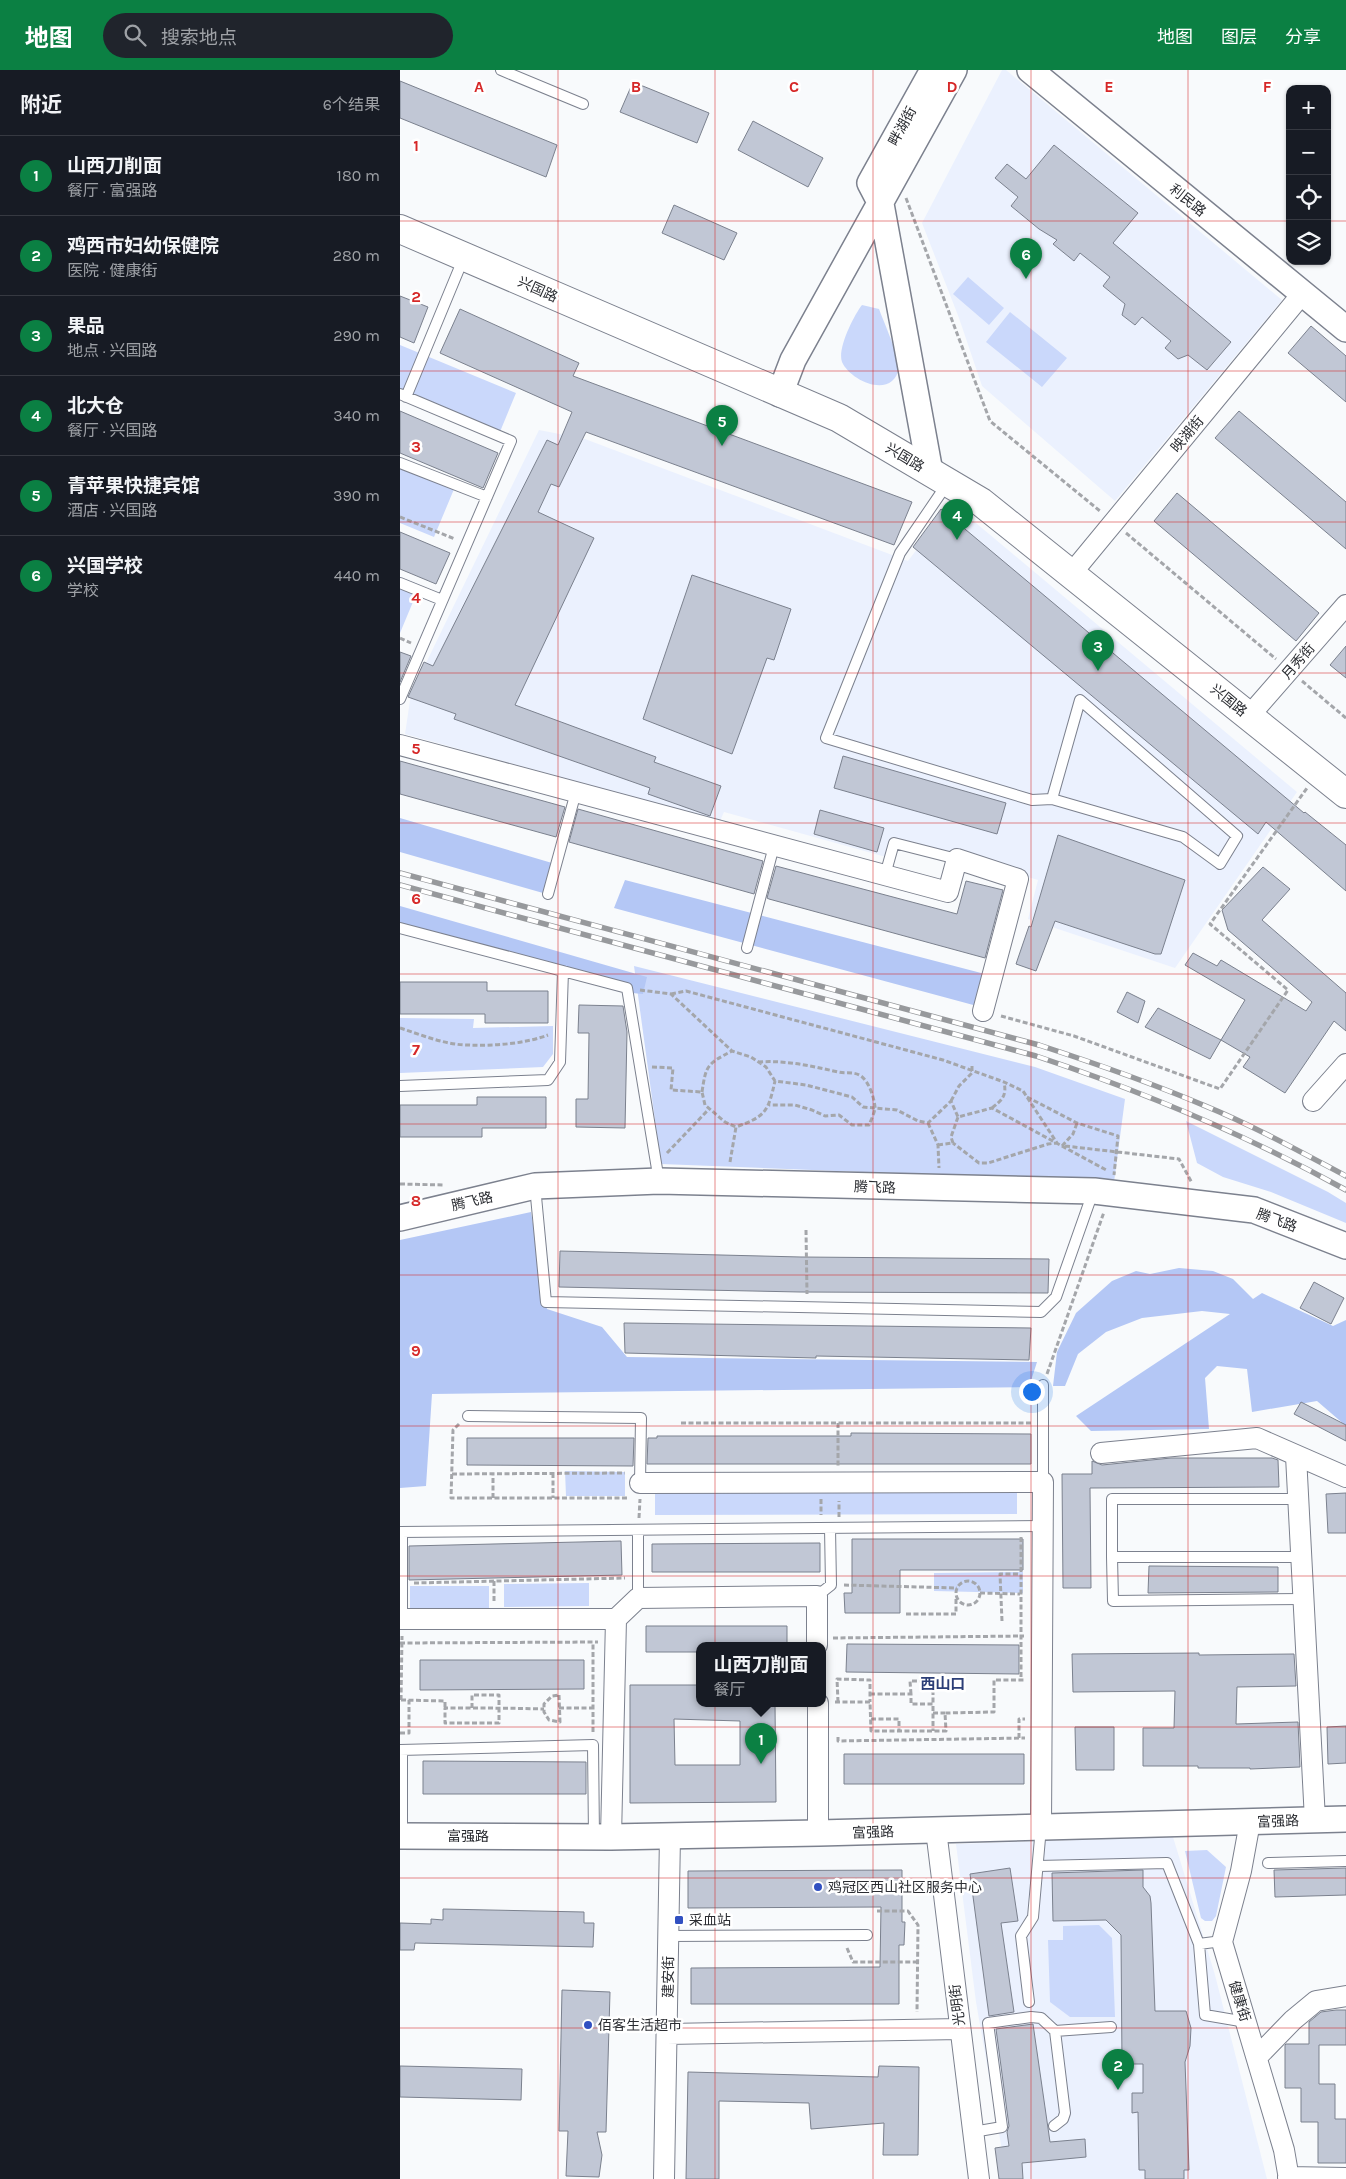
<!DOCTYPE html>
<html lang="zh">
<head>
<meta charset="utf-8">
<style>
  :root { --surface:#171b24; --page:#20242c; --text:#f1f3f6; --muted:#9ea1a6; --line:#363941; --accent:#0b8043 }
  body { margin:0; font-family:Karla,"Noto Sans SC",sans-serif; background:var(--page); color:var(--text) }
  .controls { position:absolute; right:15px; top:15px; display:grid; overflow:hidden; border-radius:10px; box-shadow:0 1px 4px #0004 }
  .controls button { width:45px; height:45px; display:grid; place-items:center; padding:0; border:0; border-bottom:1px solid var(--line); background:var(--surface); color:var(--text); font:25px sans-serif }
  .you { position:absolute; left:631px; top:1321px; width:18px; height:18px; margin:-12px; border:4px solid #fff; border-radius:50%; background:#1a73e8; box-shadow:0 0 0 8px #1a73e833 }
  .badge { display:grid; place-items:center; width:32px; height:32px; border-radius:50%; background:var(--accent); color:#fff; font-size:16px; font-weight:700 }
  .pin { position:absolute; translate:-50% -41px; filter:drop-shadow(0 1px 2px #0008) }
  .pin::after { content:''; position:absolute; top:26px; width:18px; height:15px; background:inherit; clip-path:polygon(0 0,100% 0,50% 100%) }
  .popup { position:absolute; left:296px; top:1572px; width:130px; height:65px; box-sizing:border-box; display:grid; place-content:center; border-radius:10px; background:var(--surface); filter:drop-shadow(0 1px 4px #0005); font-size:16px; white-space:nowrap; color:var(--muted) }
  .popup b { font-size:19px; color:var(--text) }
  .popup::after { content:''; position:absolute; left:50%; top:100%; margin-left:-10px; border:10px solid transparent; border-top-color:var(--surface) }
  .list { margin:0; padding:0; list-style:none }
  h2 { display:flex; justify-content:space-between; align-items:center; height:65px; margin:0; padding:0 20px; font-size:21px }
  h2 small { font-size:16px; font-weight:400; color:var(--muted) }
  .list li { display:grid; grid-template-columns:32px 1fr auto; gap:15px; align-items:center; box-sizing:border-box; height:80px; padding:0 20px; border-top:1px solid var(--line) }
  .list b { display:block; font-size:19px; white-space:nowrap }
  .list p { margin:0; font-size:16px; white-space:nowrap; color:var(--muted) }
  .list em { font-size:16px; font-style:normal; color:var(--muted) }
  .icon { flex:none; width:28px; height:28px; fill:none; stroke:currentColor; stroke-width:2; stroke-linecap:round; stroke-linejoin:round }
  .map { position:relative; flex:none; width:946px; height:2109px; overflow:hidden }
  header { display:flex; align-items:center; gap:30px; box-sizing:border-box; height:70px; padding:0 25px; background:var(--accent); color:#fff }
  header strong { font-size:24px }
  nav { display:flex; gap:28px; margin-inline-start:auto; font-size:18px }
  .search { width:350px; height:45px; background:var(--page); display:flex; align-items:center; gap:12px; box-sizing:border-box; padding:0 18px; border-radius:28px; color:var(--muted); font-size:19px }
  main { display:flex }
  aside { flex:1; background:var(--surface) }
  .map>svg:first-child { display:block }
  .built { fill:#ebf1fe; fill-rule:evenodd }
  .green { fill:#cad8fb }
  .forest { fill:#b4c7f5 }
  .building { fill:#c1c7d5; stroke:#7b818e; fill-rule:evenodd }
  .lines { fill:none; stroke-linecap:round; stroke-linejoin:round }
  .service-casing { stroke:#7c818e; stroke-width:12 }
  .minor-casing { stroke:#7c818e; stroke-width:22 }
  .tertiary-casing { stroke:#7c818e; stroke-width:28 }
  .secondary-casing { stroke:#7c818e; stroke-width:30 }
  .path { stroke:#a4a6aa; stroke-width:3; stroke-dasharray:5 2.5; stroke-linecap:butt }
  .service { stroke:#fff; stroke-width:10 }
  .minor { stroke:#fff; stroke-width:20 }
  .tertiary { stroke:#fff; stroke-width:25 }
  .secondary { stroke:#fff; stroke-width:28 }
  .rail-casing { stroke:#97999c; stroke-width:5.5 }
  .rail { stroke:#fff; stroke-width:4; stroke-dasharray:11; stroke-linecap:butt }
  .grid { fill:none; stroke:#d62828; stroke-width:1; stroke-opacity:0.55 }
  .poi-dot { fill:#3150c1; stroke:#fff; stroke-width:2 }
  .labels { text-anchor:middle; stroke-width:5; stroke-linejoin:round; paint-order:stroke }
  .street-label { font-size:14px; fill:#2b2d32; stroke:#fff }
  .poi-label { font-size:14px; fill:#2b2d32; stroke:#fff; text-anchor:start }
  .neighbourhood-label { font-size:15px; font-weight:bold; fill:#2b3e77; stroke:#fff }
  .grid-label { font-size:16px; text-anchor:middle; font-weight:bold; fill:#d62828; stroke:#fff; stroke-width:5; stroke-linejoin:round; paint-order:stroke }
</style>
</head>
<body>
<header>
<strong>地图</strong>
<div class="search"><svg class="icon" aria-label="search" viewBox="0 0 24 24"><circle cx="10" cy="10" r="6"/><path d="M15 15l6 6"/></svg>搜索地点</div>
<nav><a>地图</a><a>图层</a><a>分享</a></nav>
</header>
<main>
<aside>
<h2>附近<small>6个结果</small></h2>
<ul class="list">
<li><span class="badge">1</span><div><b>山西刀削面</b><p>餐厅 · 富强路</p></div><em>180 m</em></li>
<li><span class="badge">2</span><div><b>鸡西市妇幼保健院</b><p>医院 · 健康街</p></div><em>280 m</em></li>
<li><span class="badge">3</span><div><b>果品</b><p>地点 · 兴国路</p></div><em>290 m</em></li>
<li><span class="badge">4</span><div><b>北大仓</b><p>餐厅 · 兴国路</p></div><em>340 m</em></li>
<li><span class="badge">5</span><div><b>青苹果快捷宾馆</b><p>酒店 · 兴国路</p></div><em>390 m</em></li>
<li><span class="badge">6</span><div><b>兴国学校</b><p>学校</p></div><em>440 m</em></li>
</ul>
</aside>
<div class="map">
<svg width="946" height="2109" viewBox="0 0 946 2109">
  <rect width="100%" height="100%" fill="#f8fafc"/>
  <!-- built -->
  <path class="built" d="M602 0H606L882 230 715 431 582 316 559 248 522 153ZM618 127 718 184 703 202 680 183 674 191 654 174 661 165 644 162 639 159 640 151 628 150 611 136ZM728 186 831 272 807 300 788 285 778 289 765 278 771 271 742 247 735 255 722 245 725 234 703 216Z
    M139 360 185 369 508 491 552 433 897 722 775 898 628 849 638 810 491 767 486 787 324 742 320 751 5 664 11 624Z
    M773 1767 815 1905 867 2109H607L576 1932 556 1774Z"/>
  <!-- green -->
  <path class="green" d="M568 207 604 238 589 255 553 224Z
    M462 235 479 239C483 250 500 289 499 297 494 330 451 312 442 292 437 279 454 245 462 235Z
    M610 242 667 288 642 317 586 272Z
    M0 275 116 323 97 369 0 328Z
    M0 388 57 412 34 467 0 453Z
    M0 507 20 515 0 563Z
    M234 896 635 997 725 1029 714 1112 261 1094Z
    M0 948 74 949 73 958 153 956V984L143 997 0 1003Z
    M786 1051 928 1122 946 1133V1153L871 1122 823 1107 797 1093Z
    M165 1401 225 1402V1426H166Z
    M255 1418H617V1444L255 1445Z
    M623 1502V1523L534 1521V1503Z
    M189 1513V1536L104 1537V1514Z
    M10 1516H89V1538H10Z
    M807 1780 826 1797 816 1846 812 1851H805L801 1848 785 1781Z
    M699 1855 712 1868 715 1947H670L650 1932 648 1870H663V1856Z"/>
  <!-- forest -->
  <path class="forest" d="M0 748 152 793 143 823 0 782Z
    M225 810 585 904 577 936 214 838Z
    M0 836 247 907 243 924 221 922 0 857Z
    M131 1142 147 1239 202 1257 227 1287 637 1292 629 1317 32 1324 26 1416 0 1418V1170Z
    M779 1198 813 1201 833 1209 853 1229 862 1223 933 1256 946 1250V1356L917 1331 852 1342 847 1299 817 1296 805 1308 809 1359 691 1361 676 1346 830 1244 802 1241 742 1248 706 1262 678 1284 665 1316H653L657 1282 676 1243 712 1211 736 1201 750 1204Z"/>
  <!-- building -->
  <path class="building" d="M0 11 157 75 146 107 0 48Z
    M233 12 309 43 297 73 220 42Z
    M353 51 423 88 408 117 338 80Z
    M654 75 738 143 713 173 831 272 807 300 788 285 778 289 765 278 771 271 742 247 735 255 722 245 725 234 703 216 710 207 680 183 674 191 653 174 657 170 639 159 611 136 618 127 595 108 607 94 626 109Z
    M274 135 337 163 324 190 262 163Z
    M0 226 28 237 14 273 0 267Z
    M60 239 179 293 173 306 512 432 494 475 186 362 159 417 151 414 138 442 194 468 115 635 256 687 254 692 321 716 310 746 248 724 250 718 54 649 56 644 8 627 24 592 33 596 147 370 158 375 172 342 40 283Z
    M911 256 946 286V332L888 283Z
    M0 341 98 383 83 418 0 383Z
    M839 341 946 432V479L815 368Z
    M777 423 919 543 896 571 754 451Z
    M541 439 904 743 905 742 946 775V821L866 752 858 764 513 477Z
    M0 462 50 483 36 514 0 499Z
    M292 505 391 539 374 590 367 588 332 684 243 649Z
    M946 576V608L930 595Z
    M0 582 11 586 0 612Z
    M443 686 606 733 597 764 434 718Z
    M0 691 165 737 156 767 0 724Z
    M178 739 363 791 354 824 169 772Z
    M420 740 484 758 477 782 414 764Z
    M658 765 785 810 761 884H755L655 851 636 901 616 894 629 856 631 857Z
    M376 796 557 844 566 811 603 820 585 888 369 829 367 828Z
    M863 797 890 819 862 850 946 923V961L934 951 885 1023 843 997 850 987 821 970 845 930 785 895 793 883 817 896 821 890 906 941 912 932 828 860 822 840Z
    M0 912H87V921H148V953H85V944H0Z
    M727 922 745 931 738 953 717 942Z
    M179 935 223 936 227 962 225 1058 176 1057V1029H188L189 963H178Z
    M758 938 821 970 810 989 745 957Z
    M77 1027H146V1058H82V1067H0V1035H77Z
    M160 1181 401 1187 649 1189 648 1223 400 1222 159 1217Z
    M914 1212 944 1228 931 1254 900 1238Z
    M224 1253 631 1258 629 1290 416 1286V1288L225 1283Z
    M901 1332 946 1355V1371L894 1344Z
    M451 1363 631 1364V1394H247L248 1368H257V1366H451Z
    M67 1368H234L233 1396 67 1395Z
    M771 1388H872L878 1390 879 1417 690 1418 691 1518H663L662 1404H692V1391L702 1395Z
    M946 1423V1463H928L926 1424Z
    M452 1469H623V1500H500V1543H445L444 1523H452Z
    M221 1471 222 1505 9 1510V1476Z
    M420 1473V1502H252V1474Z
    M749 1496 878 1497V1522L748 1523Z
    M246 1556H387V1575H300V1582H246Z
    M447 1574 619 1575V1604L446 1602Z
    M799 1583V1585L894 1584 896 1616 837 1617 836 1654 898 1652 900 1697 850 1699V1698H798V1696H743V1658H774L775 1621 673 1622 672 1584Z
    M20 1590H184V1619L20 1620Z
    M230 1615H300V1633H375L376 1732 230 1733ZM274 1649 340 1651V1695H275Z
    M946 1656V1693L928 1694 927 1657Z
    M675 1657H714V1700H676Z
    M444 1684H624V1714H444Z
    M23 1691 186 1692V1724H23Z
    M610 1798 618 1851 601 1853 614 1942 589 1946 570 1804Z
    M946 1798V1825L875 1827 874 1800Z
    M502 1800V1852H505L504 1875H499V1934H291V1898L480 1897 481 1837 288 1838V1801Z
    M743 1800V1817L750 1826 751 1833 755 1941H786L791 1958 790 1976 785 1992 789 2100H784V2109H745V2100H739L738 2042 732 2043V2023H743V1994H722L721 1865 706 1850 653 1851 652 1803Z
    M43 1839 184 1842V1853H194L193 1877 15 1873 14 1880H0V1853L31 1854V1849L43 1850Z
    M162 1920 210 1922 206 2062H197L202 2085 199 2107 166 2106 168 2061H159Z
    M936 1940H946V1975H919V2014H935V2049H946V2093H918V2052H901V2018H885V1975L886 1974H909V1952L921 1942Z
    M633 1954 650 2072 685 2069 686 2087 622 2093 623 2109H599L595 2078 609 2076 607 2062 609 2056 596 1959Z
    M0 1996 122 1999 121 2030 0 2027Z
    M479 1996 519 1997 518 2085H483L484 2053 411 2059 409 2033 319 2031V2109H286L288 2002 478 2007Z"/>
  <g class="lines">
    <defs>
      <path id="service" d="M101 0 183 34
        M0 324 111 371 0 629
        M6 327 64 187
        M0 393 87 427
        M547 414 500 483 426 668 632 730 652 729 680 630 837 766 820 794 783 767 652 729
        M0 513 42 530
        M485 805 494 773 557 789
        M148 824 176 722
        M0 858 227 918 259 1111
        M347 878 374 776
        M0 1016 148 1010 160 992 163 901
        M135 1116 146 1232 641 1242 656 1227 693 1122
        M643 1315V1412
        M68 1346 241 1348 240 1413
        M898 1429H712V1487H901
        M0 1462 643 1456
        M712 1487 713 1531 903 1529
        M417 1526 431 1515 430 1458
        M238 1529V1460
        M2 1549V1462
        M0 1680 193 1675 194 1767
        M2 1680V1766
        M868 1793 946 1791
        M638 1796 767 1793 799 1874 805 1945 846 1952
        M268 1866 467 1865
        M799 1874 822 1871
        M629 1932 621 1866 633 1847 641 1757
        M654 2056 663 2049 665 2043 655 1961
        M573 2062 602 2057 588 1953 631 1947 641 1948 655 1961 711 1957"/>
      <path id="minor" d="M671 504 902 224
        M849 646 946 535
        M0 675 548 822 557 789 618 809 583 941
        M913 1031 946 994
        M701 1383 857 1368 946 1407
        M896 1386 915 1750
        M240 1413 643 1412 641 1757
        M0 1549H216
        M418 1633V1763
        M850 1752 841 1801 822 1872 884 2080 889 2109
        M536 1760 579 2109
        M211 1767 216 1549 238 1528 417 1526V1575
        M267 1964 560 1959
        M857 1987 893 1950 916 1931 946 1926
        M888 2107 946 2108
        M264 2109 270 1766"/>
      <path id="tertiary" d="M630 0 946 259
        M380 324 393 290 554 0
        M530 402 481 134 470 113 533 0
        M0 1148 135 1116 259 1111 694 1121 854 1140 946 1176
        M0 1766 211 1767 419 1763 946 1749"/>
      <path id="secondary" d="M0 159 439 348 581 432 946 724"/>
    </defs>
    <!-- service casing -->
    <use href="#service" class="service-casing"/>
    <!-- minor casing -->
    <use href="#minor" class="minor-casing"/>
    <!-- tertiary casing -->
    <use href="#tertiary" class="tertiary-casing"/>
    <!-- secondary casing -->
    <use href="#secondary" class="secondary-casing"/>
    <!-- path -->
    <path class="path" d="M506 128 590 351 700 441
      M0 447 55 469
      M726 463 876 589
      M0 568 11 573
      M902 611 946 648
      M240 920 271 924 332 981 351 987 366 997 375 1011 406 1015 452 1027 463 1037 497 1040 518 1051 528 1053 551 1031 558 1047 592 1038 708 1101
      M271 924 286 921 543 990 604 1012 623 1021 657 1073 648 1074 588 1093H579L553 1073
      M601 946 674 966 820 1019 888 920 810 854 907 718
      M0 958C22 965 45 975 68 975 94 976 124 974 148 965
      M358 992C386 990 411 996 438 1002 446 1004 453 1001 461 1006 469 1012 474 1027 475 1037 475 1042 471 1050 469 1055H452L439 1045 425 1046 412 1040 395 1035H369
      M252 997 273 998 271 1020 302 1022 305 1035 325 1052 336 1057
      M302 1022C306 995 307 994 332 981
      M627 1027 677 1053 718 1066 714 1105
      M551 1031 559 1016 572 1003V994
      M592 1038C602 1030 607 1026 604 1012
      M528 1053 538 1075 539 1098
      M538 1075 553 1073 551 1067 558 1047
      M662 1076 673 1064 677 1053
      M665 1076 779 1089 792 1113
      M267 1083 309 1039
      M330 1092 336 1057C366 1046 368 1042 375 1011
      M0 1114 44 1115
      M406 1160 407 1224
      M647 1304 704 1142
      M281 1353H631
      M438 1353V1396
      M59 1354 53 1360 51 1428H229
      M153 1403V1428
      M52 1404 225 1403
      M93 1428V1404
      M421 1429V1445
      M439 1447V1431
      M239 1448 240 1429
      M621 1467V1610
      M556 1523a12 12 0 1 1 24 0a12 12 0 1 1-24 0Z
      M94 1511V1533
      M14 1513 225 1508
      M444 1515 557 1518
      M580 1523 620 1524
      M506 1544H556V1527
      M602 1551 600 1504H620
      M433 1568 624 1566
      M0 1573 198 1572
      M470 1624H511V1634H533V1661
      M511 1624 510 1611H533V1634
      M159 1625 160 1652 149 1650 144 1642V1634L152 1626Z
      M1 1630 2 1566
      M1 1630 45 1631V1638
      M435 1632H470L471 1661H546L545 1643 594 1642V1610H625
      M438 1632 437 1609 470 1610V1632
      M72 1638V1625H99V1653H45V1638C78 1638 111 1638 144 1639
      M159 1638H193
      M533 1643H545
      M471 1649H499V1661
      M193 1662V1572
      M0 1663H9V1630
      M438 1667V1671L625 1668
      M619 1668V1649H625
      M477 1841H508L518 1855 517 1942
      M447 1878 453 1892H518"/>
    <!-- service -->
    <use href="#service" class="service"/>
    <!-- minor -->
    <use href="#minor" class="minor"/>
    <!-- tertiary -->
    <use href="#tertiary" class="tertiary"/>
    <!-- secondary -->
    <use href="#secondary" class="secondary"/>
    <defs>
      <path id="rail" d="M0 803 639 975C694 993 749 1012 803 1035 852 1055 899 1081 946 1106
        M0 815 636 986C744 1022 847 1065 946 1120"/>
    </defs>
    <!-- rail casing -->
    <use href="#rail" class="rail-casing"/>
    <!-- rail -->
    <use href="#rail" class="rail"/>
  </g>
  <!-- grid -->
  <path class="grid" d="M158 0V2109M315 0V2109M473 0V2109M631 0V2109M788 0V2109M0 151H890M927 151H946M0 301H946M0 452H946M0 603H946M0 753H946M0 904H946M0 1054H946M0 1205H946M0 1356H946M0 1506H946M0 1657H946M0 1808H946M0 1958H946"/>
  <!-- markers -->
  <g class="poi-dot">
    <circle cx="418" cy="1817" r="5"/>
    <rect x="274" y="1845" width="10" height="10" rx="2.5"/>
    <circle cx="188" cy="1955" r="5"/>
  </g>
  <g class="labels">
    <!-- street labels -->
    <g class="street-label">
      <text transform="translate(502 56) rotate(-61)" y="5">畔湖街</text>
      <text transform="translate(788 130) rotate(39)" y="5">利民路</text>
      <text transform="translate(138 219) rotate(24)" y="5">兴国路</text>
      <text transform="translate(787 364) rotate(-50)" y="5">映湖街</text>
      <text transform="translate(505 387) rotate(31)" y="5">兴国路</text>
      <text transform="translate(898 591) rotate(-49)" y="5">月秀街</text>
      <text transform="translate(829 630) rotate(39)" y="5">兴国路</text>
      <text transform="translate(475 1117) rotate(2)" y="5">腾飞路</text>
      <text transform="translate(72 1131) rotate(-13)" y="5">腾飞路</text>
      <text transform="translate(877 1150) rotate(20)" y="5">腾飞路</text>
      <text transform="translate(878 1751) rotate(-2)" y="5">富强路</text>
      <text transform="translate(473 1762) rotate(-2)" y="5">富强路</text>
      <text x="68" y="1771">富强路</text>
      <text transform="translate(268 1907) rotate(-89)" y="5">建安街</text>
      <text transform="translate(840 1931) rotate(73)" y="5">健康街</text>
      <text transform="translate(557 1935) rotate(-97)" y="5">光明街</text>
    </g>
    <!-- poi labels -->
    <g class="poi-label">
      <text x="428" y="1822">鸡冠区西山社区服务中心</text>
      <text x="289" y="1855">采血站</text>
      <text x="198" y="1960">佰客生活超市</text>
    </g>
    <!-- neighbourhood labels -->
    <g class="neighbourhood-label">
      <text x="543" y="1619">西山口</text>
    </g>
  </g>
  <g class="grid-label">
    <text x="79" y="22">A</text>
    <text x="236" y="22">B</text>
    <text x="394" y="22">C</text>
    <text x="552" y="22">D</text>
    <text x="709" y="22">E</text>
    <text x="867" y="22">F</text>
    <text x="16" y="81">1</text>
    <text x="16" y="232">2</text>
    <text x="16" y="382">3</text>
    <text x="16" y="533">4</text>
    <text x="16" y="684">5</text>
    <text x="16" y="834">6</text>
    <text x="16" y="985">7</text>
    <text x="16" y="1136">8</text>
    <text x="16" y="1286">9</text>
  </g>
</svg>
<div class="controls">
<button>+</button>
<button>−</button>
<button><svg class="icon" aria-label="locate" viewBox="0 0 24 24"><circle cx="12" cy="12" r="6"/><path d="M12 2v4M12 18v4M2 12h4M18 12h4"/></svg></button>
<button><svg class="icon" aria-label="layers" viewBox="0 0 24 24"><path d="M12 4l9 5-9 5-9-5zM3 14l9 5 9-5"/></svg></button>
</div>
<div class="you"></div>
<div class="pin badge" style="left:361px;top:1694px">1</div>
<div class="popup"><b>山西刀削面</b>餐厅</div>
<div class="pin badge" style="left:718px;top:2020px">2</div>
<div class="pin badge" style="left:698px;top:601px">3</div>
<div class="pin badge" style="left:557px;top:470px">4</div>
<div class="pin badge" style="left:322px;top:376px">5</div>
<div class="pin badge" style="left:626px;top:209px">6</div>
</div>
</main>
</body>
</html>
